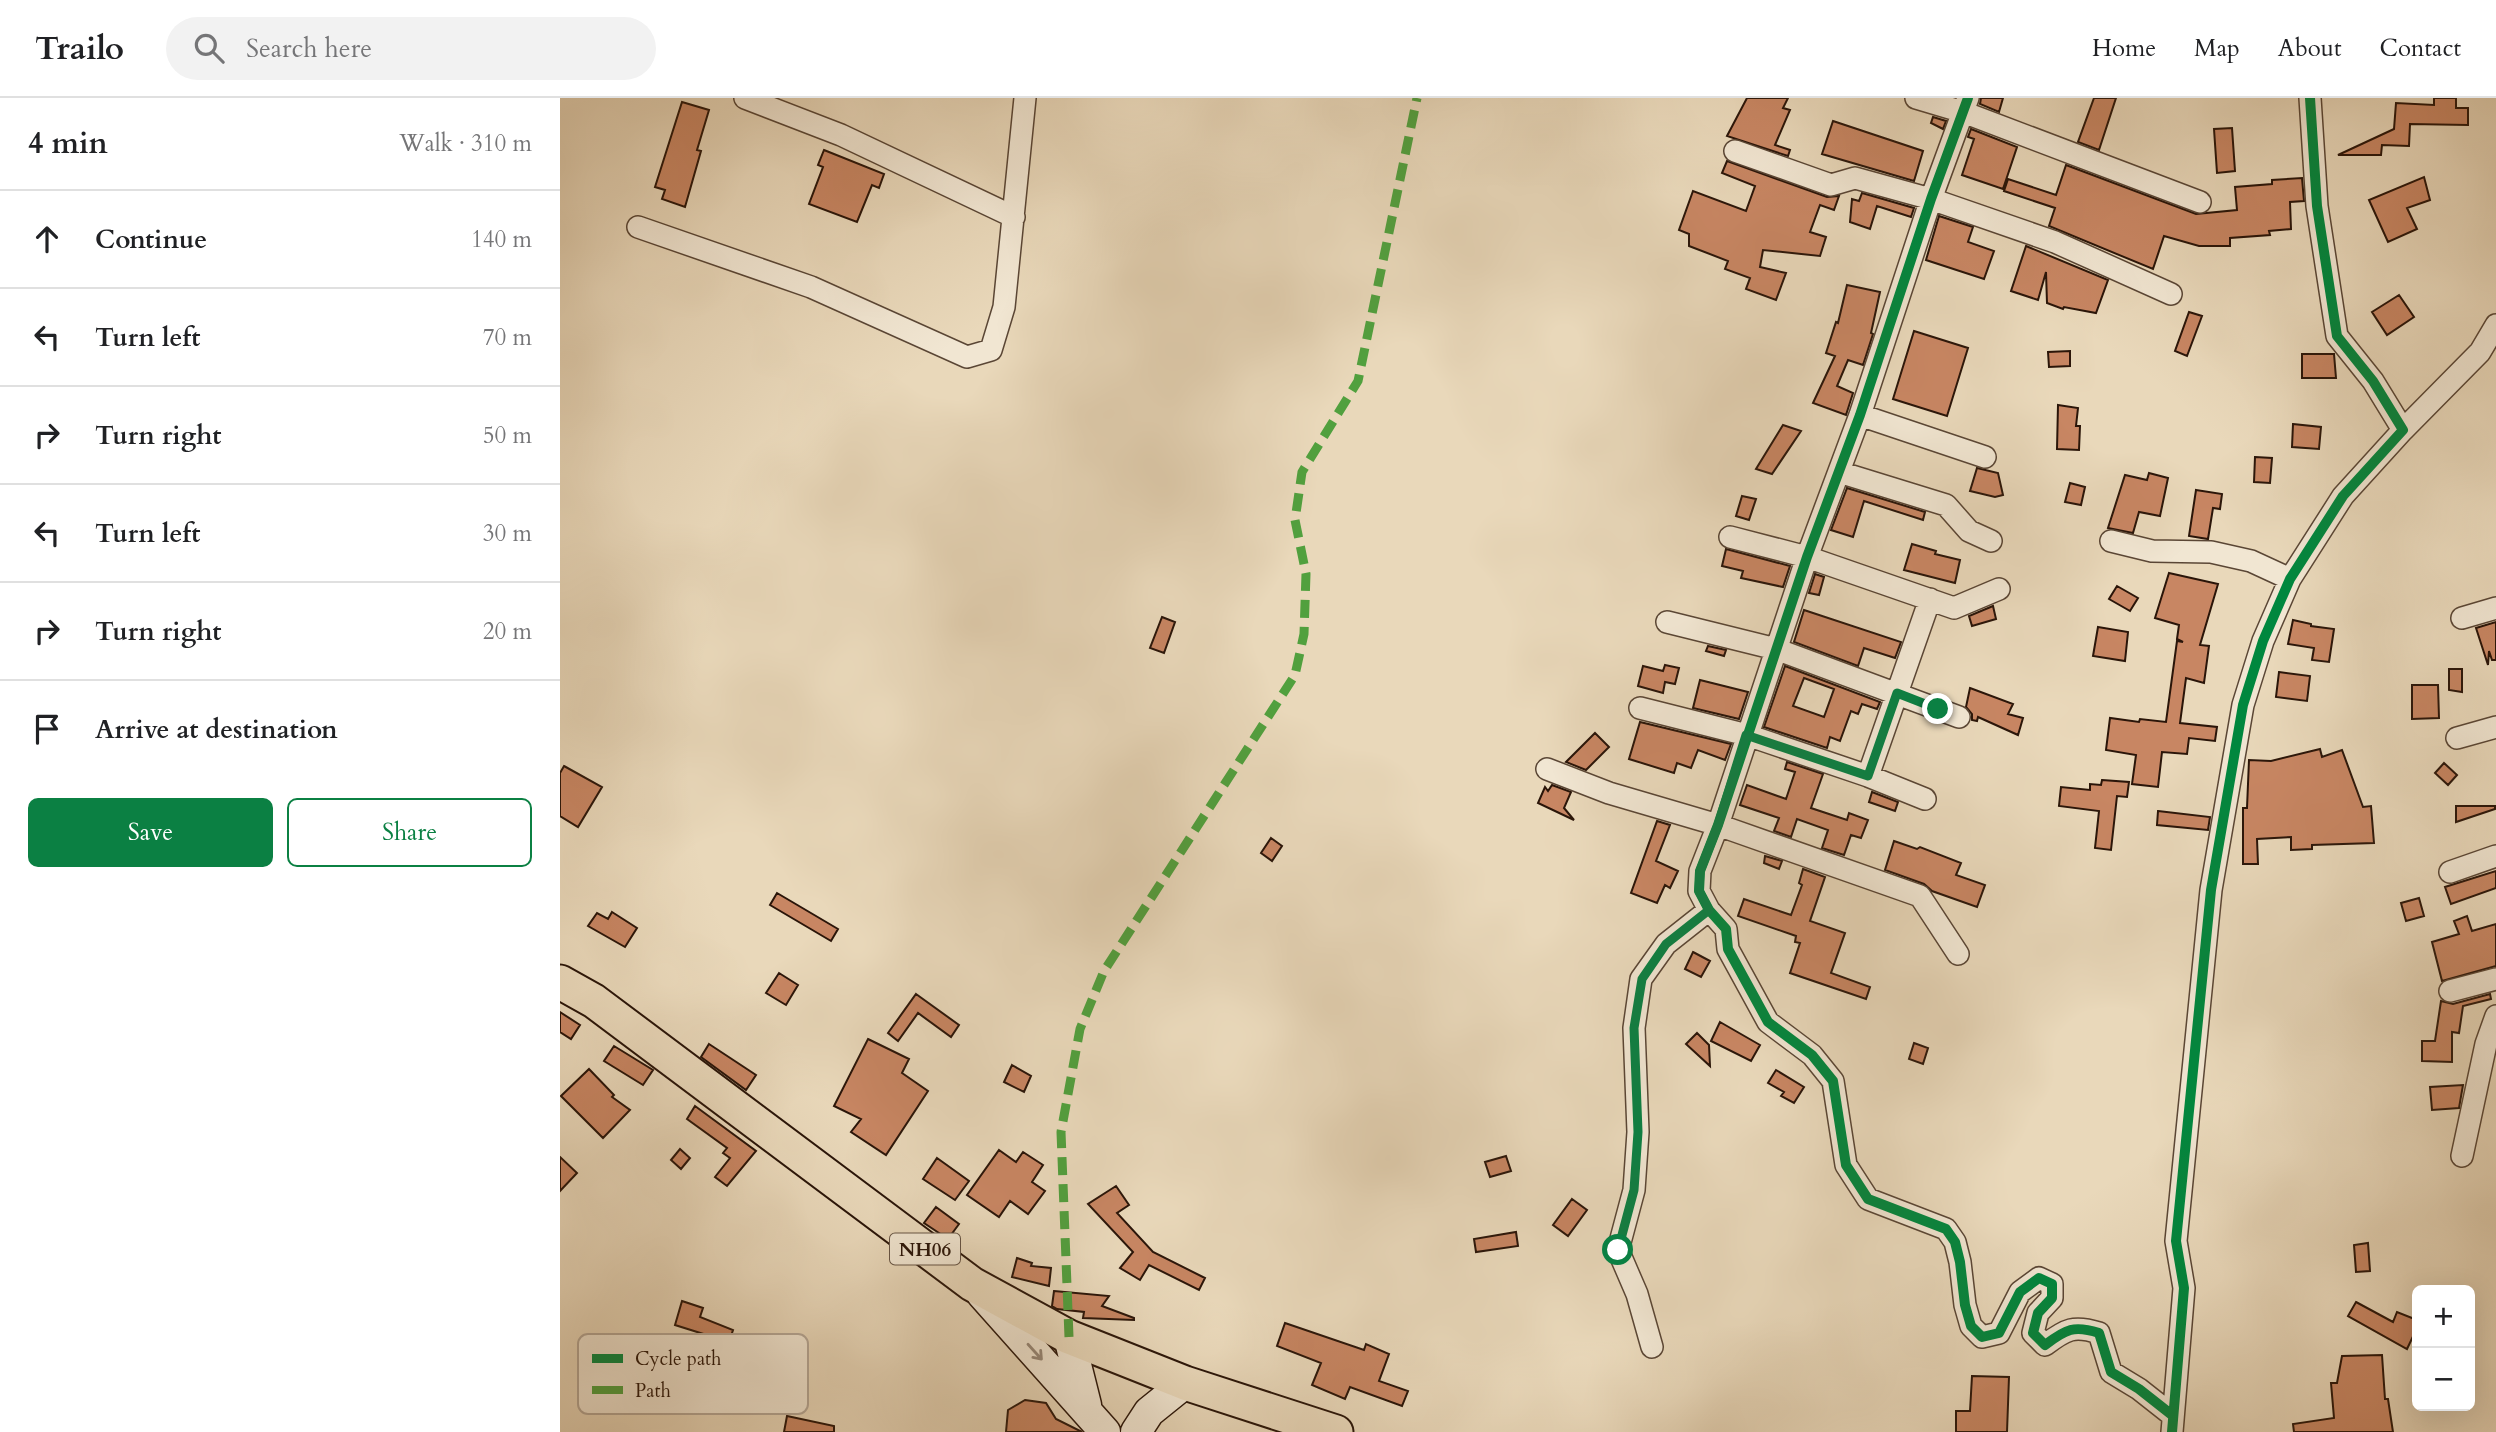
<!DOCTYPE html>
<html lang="en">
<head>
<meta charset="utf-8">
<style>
  :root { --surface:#fff; --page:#f2f2f2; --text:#202124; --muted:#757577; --line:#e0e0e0; --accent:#0b8043 }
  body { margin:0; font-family:Cardo,serif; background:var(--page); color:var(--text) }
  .controls { position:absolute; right:21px; bottom:21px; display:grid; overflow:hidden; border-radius:10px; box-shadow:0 7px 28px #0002 }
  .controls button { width:63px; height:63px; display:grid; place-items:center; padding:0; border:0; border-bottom:2px solid var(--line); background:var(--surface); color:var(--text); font:35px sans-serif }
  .stop { position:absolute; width:21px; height:21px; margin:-16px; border:5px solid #0b8043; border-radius:50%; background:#fff }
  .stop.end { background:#0b8043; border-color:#fff; box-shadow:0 2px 7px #0008 }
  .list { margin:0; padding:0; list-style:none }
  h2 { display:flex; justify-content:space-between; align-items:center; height:91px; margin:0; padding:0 28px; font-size:30px }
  h2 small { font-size:23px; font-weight:400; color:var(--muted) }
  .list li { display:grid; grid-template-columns:46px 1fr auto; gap:21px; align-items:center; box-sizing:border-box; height:98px; padding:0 28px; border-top:2px solid var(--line) }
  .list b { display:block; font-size:26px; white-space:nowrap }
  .list em { font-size:23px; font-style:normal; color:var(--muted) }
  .actions { display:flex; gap:14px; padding:21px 28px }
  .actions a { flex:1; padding:16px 0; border:2px solid var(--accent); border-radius:10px; text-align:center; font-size:24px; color:var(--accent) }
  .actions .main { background:var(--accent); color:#fff }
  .icon { flex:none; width:38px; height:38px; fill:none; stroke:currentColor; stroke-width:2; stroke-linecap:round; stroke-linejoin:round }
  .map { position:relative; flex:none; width:1936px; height:1334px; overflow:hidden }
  header { display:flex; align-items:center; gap:42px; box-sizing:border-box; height:98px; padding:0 35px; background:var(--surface); border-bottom:2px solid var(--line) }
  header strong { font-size:33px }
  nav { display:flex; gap:38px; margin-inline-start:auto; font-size:24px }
  .search { width:490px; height:63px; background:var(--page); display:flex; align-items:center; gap:18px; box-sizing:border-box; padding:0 24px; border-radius:38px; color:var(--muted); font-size:26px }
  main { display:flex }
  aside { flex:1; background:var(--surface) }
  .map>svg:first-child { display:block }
  .building { fill:#c88663; stroke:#2a1509; stroke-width:2; fill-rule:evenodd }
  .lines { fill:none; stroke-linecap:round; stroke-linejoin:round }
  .street-casing { stroke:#5a4635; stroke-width:24 }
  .secondary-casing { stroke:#2a1509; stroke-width:33 }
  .primary-casing { stroke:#2a1509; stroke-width:37 }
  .street { stroke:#f1e6d2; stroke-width:21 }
  .secondary { stroke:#f1e6d2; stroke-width:30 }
  .primary { stroke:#e9d8ba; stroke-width:33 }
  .quiet { stroke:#51a03e; stroke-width:9; stroke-dasharray:18 9; stroke-linecap:butt }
  .cycleway-casing { stroke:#f1e6d2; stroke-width:15 }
  .cycleway { stroke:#00873e; stroke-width:10 }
  .oneway { stroke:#978878 }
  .route { stroke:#0b8043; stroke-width:9 }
  .labels { text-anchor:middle; stroke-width:6; stroke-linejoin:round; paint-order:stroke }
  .shield { fill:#f1e6d2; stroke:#665445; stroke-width:2 }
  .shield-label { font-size:19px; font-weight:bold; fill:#2a1509 }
  .key { fill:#f1e6d2; stroke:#b5a796; stroke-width:2 }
  .key-label { font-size:19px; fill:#2a1509 }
</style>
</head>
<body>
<header>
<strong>Trailo</strong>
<div class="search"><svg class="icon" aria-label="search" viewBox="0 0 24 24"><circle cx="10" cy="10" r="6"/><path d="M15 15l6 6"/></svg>Search here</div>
<nav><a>Home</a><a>Map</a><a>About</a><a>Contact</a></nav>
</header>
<main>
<aside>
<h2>4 min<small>Walk · 310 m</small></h2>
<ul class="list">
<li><svg class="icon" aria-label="ahead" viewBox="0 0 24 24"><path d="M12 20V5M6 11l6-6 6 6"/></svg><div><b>Continue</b></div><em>140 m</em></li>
<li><svg class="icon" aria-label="left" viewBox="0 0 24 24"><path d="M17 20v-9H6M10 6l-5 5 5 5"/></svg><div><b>Turn left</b></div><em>70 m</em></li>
<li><svg class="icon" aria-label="right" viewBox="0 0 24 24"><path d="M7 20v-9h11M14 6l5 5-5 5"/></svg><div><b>Turn right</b></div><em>50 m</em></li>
<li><svg class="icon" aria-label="left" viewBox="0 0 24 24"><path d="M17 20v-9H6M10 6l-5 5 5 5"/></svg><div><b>Turn left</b></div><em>30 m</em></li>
<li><svg class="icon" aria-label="right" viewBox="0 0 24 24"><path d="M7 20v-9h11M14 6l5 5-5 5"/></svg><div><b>Turn right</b></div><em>20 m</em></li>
<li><svg class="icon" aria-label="arrive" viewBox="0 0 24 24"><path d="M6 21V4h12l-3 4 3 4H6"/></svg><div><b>Arrive at destination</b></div></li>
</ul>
<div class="actions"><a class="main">Save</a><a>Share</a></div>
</aside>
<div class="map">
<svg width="1936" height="1334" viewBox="0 0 1936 1334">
  <rect width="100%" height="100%" fill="#e9d8ba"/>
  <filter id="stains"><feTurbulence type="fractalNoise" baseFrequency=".00286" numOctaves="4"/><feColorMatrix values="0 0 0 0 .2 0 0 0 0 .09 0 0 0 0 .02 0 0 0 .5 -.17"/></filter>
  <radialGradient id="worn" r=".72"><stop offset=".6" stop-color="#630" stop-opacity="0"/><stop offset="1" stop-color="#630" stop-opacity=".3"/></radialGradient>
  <!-- building -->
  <path class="building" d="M1187 0H1228L1223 10 1230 12 1215 47 1230 52 1228 58 1167 38Z
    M1421 0H1443L1439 14 1420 6Z
    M1534 0H1556L1539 52 1518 44Z
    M1874 0H1896V10H1908V27L1850 26 1849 48 1822 47 1821 57H1778L1834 31 1836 5 1874 7Z
    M122 4 149 12 137 52 141 53 125 109 102 101 105 92 95 89Z
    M1373 19 1386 23 1383 31 1371 25Z
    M1273 23 1363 53 1354 83 1262 56Z
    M1672 30 1675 73 1657 75 1654 31Z
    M1411 31 1457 49 1443 91 1402 77 1414 41 1408 39Z
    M264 52 324 76 319 90 312 87 297 124 249 106 263 69 258 67Z
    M1167 63 1267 99 1279 98 1274 112 1260 107 1250 134 1266 139 1260 158 1203 152 1200 169 1226 175 1216 202 1186 191 1190 180 1165 171 1168 163 1129 148V136L1119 132 1133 93 1186 113 1195 88 1162 75Z
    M1506 67 1636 116 1677 112 1675 89 1712 86V82L1742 80 1744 103 1730 104 1731 131 1709 133 1710 137 1670 140V148H1639L1604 138 1593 171 1489 128 1495 110 1444 93 1448 81 1496 97Z
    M1864 79 1870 102 1847 110 1857 131 1828 144 1809 102Z
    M1302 95 1354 110 1351 119 1317 108 1310 131 1290 124 1292 101 1299 103Z
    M1379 118 1413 129 1408 144 1434 153 1424 181 1366 162Z
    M1466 148 1548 182 1536 215 1504 209 1503 211 1487 205 1486 174 1478 202 1451 193Z
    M1287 187 1320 194 1311 235 1313 236 1303 267 1288 262 1277 288 1293 295 1286 317 1253 305 1275 258 1266 255 1276 224 1278 225Z
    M1839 197 1854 219 1827 237 1812 214Z
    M1629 214 1642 218 1627 258 1615 253Z
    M1354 233 1408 250 1387 318 1333 301Z
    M1510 253V268L1489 269 1488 254Z
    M1742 256H1774L1776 280H1742Z
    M1498 307 1518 310 1516 328H1520L1519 352 1497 351Z
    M1733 326 1761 329 1759 351 1732 349Z
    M1223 327 1241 333 1212 376 1196 371Z
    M1695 359 1712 360 1710 385 1694 384Z
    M1417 370 1438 375 1443 397 1435 399 1410 393Z
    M1589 375 1608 380 1600 418 1579 414 1573 435 1548 430 1565 377 1587 382Z
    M1510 385 1525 389 1521 407 1505 404Z
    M1287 390 1365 414 1363 422 1304 403 1293 439 1271 432Z
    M1636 392 1662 396 1660 411 1653 410 1648 441 1629 438Z
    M1182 398 1196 401 1189 422 1176 418Z
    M1352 446 1376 453 1375 456 1400 462 1395 485 1344 472Z
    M1166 451 1230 468 1223 489 1181 480 1183 473 1162 468Z
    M1609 475 1658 486 1640 547 1649 548 1644 585 1626 580 1620 625 1657 629 1655 643 1629 640 1627 656 1602 654 1598 689 1572 686 1576 657 1546 652 1550 620 1579 624 1580 621 1606 624 1617 543 1623 544 1617 541 1619 527 1595 520Z
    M1255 476 1264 479 1259 497 1249 495Z
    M1557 488 1578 500 1570 513 1549 501Z
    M1433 508 1436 521 1412 528 1409 518Z
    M1244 512 1341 544 1335 560 1304 550 1298 568 1234 544Z
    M602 519 615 524 604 555 590 550Z
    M1733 522 1751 526V528L1774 531 1769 564 1752 562 1754 550 1728 546Z
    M1936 524V562H1932L1929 553 1928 567 1916 530Z
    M1538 529 1568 534 1565 563 1533 558Z
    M1148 548 1166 552 1164 558 1146 553Z
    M1105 567 1119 570 1115 586 1105 584 1103 595 1078 588 1083 568 1103 573Z
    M1225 568 1320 604 1317 611 1302 606 1298 616 1291 613 1280 643 1270 639 1267 650 1204 629ZM1244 580 1274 591 1264 619 1233 608Z
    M1889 571H1902V594L1889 592Z
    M1719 574 1750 578 1747 603 1716 599Z
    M1140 582 1188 594 1179 621 1133 610Z
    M1852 587H1878L1879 620 1852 621Z
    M1410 590 1453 606 1448 616 1463 620 1458 637 1418 619 1417 623 1412 622V616L1406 609Z
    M1080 624 1171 646 1165 662 1138 652 1131 670 1117 665 1114 675 1069 661Z
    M1035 635 1049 649 1026 672 1006 664Z
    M1760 651 1762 659 1782 652 1803 709 1811 708 1814 745 1752 747V751L1731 752V739L1697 741 1698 766H1683V710H1687L1689 662 1711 663Z
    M1227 664 1263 676 1251 710 1287 722 1289 715 1308 722 1301 740 1291 737 1284 757 1262 750 1268 732 1237 721 1231 739 1214 733 1219 720 1180 707 1187 687 1226 701 1235 674 1225 671Z
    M1884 665 1897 677 1888 687 1875 675Z
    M4 668 42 689 18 729 0 718V675Z
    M1542 682 1569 684 1567 699 1557 698 1551 752 1535 750 1539 713 1499 708 1501 689 1530 692V686L1541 687Z
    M992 687 1011 694 1004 710 1014 722 978 705 985 689 988 693Z
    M1312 694 1338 704 1335 713 1309 704Z
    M1896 708H1935V711L1896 724Z
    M1598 713 1650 719 1648 732 1597 727Z
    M1097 723 1110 727 1096 763 1118 773 1110 790 1105 787 1097 805 1071 795Z
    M711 740 722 748 712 763 701 755Z
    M1334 743 1357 751 1360 749 1401 765 1396 777 1425 787 1417 809 1372 793 1364 786 1325 772Z
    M1205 758 1222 763 1219 771 1204 765Z
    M1243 771 1265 779 1250 823 1285 835 1271 875 1310 889 1306 901 1230 875 1240 845 1235 844 1236 838 1178 818 1184 801 1231 817 1242 787 1239 785Z
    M1936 773V790L1891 806 1885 789Z
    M217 795 278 831 271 843 210 807Z
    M1859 800 1864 818 1846 823 1841 805Z
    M52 814 77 830 65 849 28 828 37 815 48 821Z
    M1907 818 1912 833 1936 826V868L1882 883 1872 844 1899 836 1894 823Z
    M1133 854 1150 863 1141 879 1125 871Z
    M219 875 238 887 226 907 206 895Z
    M356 896 399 927 391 939 358 915 338 943 328 935Z
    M1930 896 1931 901 1903 908 1899 935 1892 934V964L1862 963V943H1875L1881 903 1893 906Z
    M0 914 20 927 11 941 0 934Z
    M1160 924 1200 947 1191 963 1151 943Z
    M1137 935 1149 947 1150 968 1126 946Z
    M308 941 349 961 342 975 368 993 326 1057 291 1034 301 1021 274 1008Z
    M1354 945 1368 950 1363 966 1349 961Z
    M149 946 196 977 186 992 141 959Z
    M54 948 93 972 83 987 44 963Z
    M452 967 471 978 464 994 444 984Z
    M29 971 54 997 52 999 70 1012 43 1040 1 998Z
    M1216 972 1244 989 1234 1005 1221 998 1224 994 1208 985Z
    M1903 987 1899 1010 1872 1012 1870 989Z
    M135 1008 196 1053 167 1088 155 1079 170 1060 163 1055 167 1050 127 1021Z
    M120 1051 130 1060 121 1071 111 1062Z
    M439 1052 456 1064 463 1054 483 1067 472 1084 485 1093 468 1116 450 1103 439 1119 407 1097Z
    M946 1058 951 1073 930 1079 925 1064Z
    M0 1059 17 1075 0 1093Z
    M377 1060 409 1083 395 1102 363 1081Z
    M556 1088 569 1107 557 1115 593 1154 645 1180 639 1192 589 1167 580 1182 560 1170 573 1154 528 1106Z
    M1012 1101 1027 1112 1008 1138 993 1127Z
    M376 1109 399 1126 388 1141 364 1125Z
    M956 1134 958 1148 916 1154 914 1141Z
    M1808 1145 1810 1173 1796 1174 1794 1147Z
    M457 1160 472 1165 471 1168 491 1170 489 1188 452 1179Z
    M494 1193 549 1198 542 1208 574 1220V1222L523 1220 524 1214 497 1211 492 1208Z
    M122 1203 143 1210 140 1219 173 1232 169 1244 115 1227Z
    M1796 1204 1833 1224 1837 1214 1857 1222V1230L1847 1251 1788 1218Z
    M725 1225 804 1252 806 1246 829 1256 819 1283 848 1293 842 1308 790 1289 785 1301 752 1287 761 1265 717 1248Z
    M1822 1257 1825 1301H1828L1833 1334H1734L1733 1326 1774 1320 1771 1285H1777L1782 1258Z
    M1412 1278 1449 1279 1447 1334H1396V1313H1410Z
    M465 1302 486 1305 496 1321 522 1334H446L448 1312Z
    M227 1318 274 1328V1334H224Z"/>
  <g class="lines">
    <defs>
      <path id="street" d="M185 0 281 37 454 119
        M1356 0 1403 14 1640 104
        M1408 0 1371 101 1300 317 1247 459 1158 727 1140 773 1139 793 1149 812 1166 831 1168 851 1208 924 1252 957 1273 983 1286 1067 1308 1101 1386 1131 1395 1144 1400 1164 1405 1207 1411 1228 1422 1239 1439 1235 1460 1194 1479 1180 1492 1186V1200L1478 1215 1473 1235 1485 1247C1506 1231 1514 1227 1539 1235L1551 1274 1579 1291 1612 1317
        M1175 53 1271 87 1295 80 1371 101 1495 144 1611 196
        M78 129 251 189 407 259 431 252 444 209 465 0
        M1300 317 1425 359
        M1843 332 1920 254 1936 227
        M1279 374 1386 407 1409 433 1431 443
        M1170 439 1247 459 1394 510 1439 491
        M1551 443 1592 453 1651 454 1691 463 1730 481
        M1902 520 1936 510
        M1107 524 1216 551 1399 619
        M1080 610 1187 637 1308 678 1365 701
        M1897 640 1936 629
        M987 671 1049 695 1158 727 1360 798 1398 856
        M1308 678 1370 501
        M1890 774 1936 758
        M1890 893 1936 881
        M1902 1058 1926 946 1936 918
        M1092 1249 1077 1196 1058 1152 1074 1092 1078 1034 1074 930 1081 881 1106 846 1149 812
        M1612 1334 1624 1190 1616 1143 1651 792 1683 607 1703 543 1730 481 1783 398 1843 332 1813 283 1777 238 1757 108 1750 0"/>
      <path id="secondary" d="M422 1196 545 1334
        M509 1239 526 1307
        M576 1334 589 1314 625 1285"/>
      <path id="primary" d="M0 884 34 903 412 1186 509 1239 625 1285 776 1334"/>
    </defs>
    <!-- street casing -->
    <use href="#street" class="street-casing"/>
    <!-- secondary casing -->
    <use href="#secondary" class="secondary-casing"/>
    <!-- primary casing -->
    <use href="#primary" class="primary-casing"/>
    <!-- street -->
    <use href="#street" class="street"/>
    <!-- secondary -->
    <use href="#secondary" class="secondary"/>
    <!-- primary -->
    <use href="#primary" class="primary"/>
    <!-- quiet -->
    <path class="quiet" d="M509 1239 501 1034 520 931 544 873 735 577 744 536 746 476 735 422 742 374 798 283 857 0"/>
    <defs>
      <path id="cycleway" d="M1408 0 1371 101 1300 317 1247 459 1158 727 1140 773 1139 793 1149 812 1166 831 1168 851 1208 924 1252 957 1273 983 1286 1067 1308 1101 1386 1131 1395 1144 1400 1164 1405 1207 1411 1228 1422 1239 1439 1235 1460 1194 1479 1180 1492 1186V1200L1478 1215 1473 1235 1485 1247C1506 1231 1514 1227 1539 1235L1551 1274 1579 1291 1612 1317
        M1612 1334 1624 1190 1616 1143 1651 792 1683 607 1703 543 1730 481 1783 398 1843 332 1813 283 1777 238 1757 108 1750 0"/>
    </defs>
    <!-- cycleway casing -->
    <use href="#cycleway" class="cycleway-casing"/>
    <!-- cycleway -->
    <use href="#cycleway" class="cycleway"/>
  </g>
  <!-- one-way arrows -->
  <defs><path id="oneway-shaft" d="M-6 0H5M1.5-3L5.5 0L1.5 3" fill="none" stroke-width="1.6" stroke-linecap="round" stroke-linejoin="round" transform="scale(1.75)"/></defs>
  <use class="oneway" href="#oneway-shaft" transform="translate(475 1254) rotate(48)"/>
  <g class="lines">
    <!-- route -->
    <path class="route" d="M1058 1152 1074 1092 1078 1034 1074 930 1082 881 1106 846 1149 812 1139 793 1140 773 1158 727 1186 637 1308 678 1337 595 1378 611"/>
  </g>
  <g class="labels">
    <!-- shield labels -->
    <rect class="shield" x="330" y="1135.5" width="70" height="31" rx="5"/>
    <g class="shield-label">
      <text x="365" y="1158">NH06</text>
    </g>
  </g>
  <!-- legend -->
  <rect x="18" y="1236" width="230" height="80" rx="10" class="key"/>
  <rect x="32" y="1256" width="31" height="9" fill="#00873e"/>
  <rect x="32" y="1288" width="31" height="8" fill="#51a03e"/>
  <g class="key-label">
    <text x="75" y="1267">Cycle path</text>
    <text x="75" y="1299">Path</text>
  </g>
  <rect width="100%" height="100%" filter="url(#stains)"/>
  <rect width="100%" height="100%" fill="url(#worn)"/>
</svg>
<div class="controls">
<button>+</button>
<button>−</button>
</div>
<div class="stop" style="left:1058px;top:1152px"></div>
<div class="stop end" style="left:1378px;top:611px"></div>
</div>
</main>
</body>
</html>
